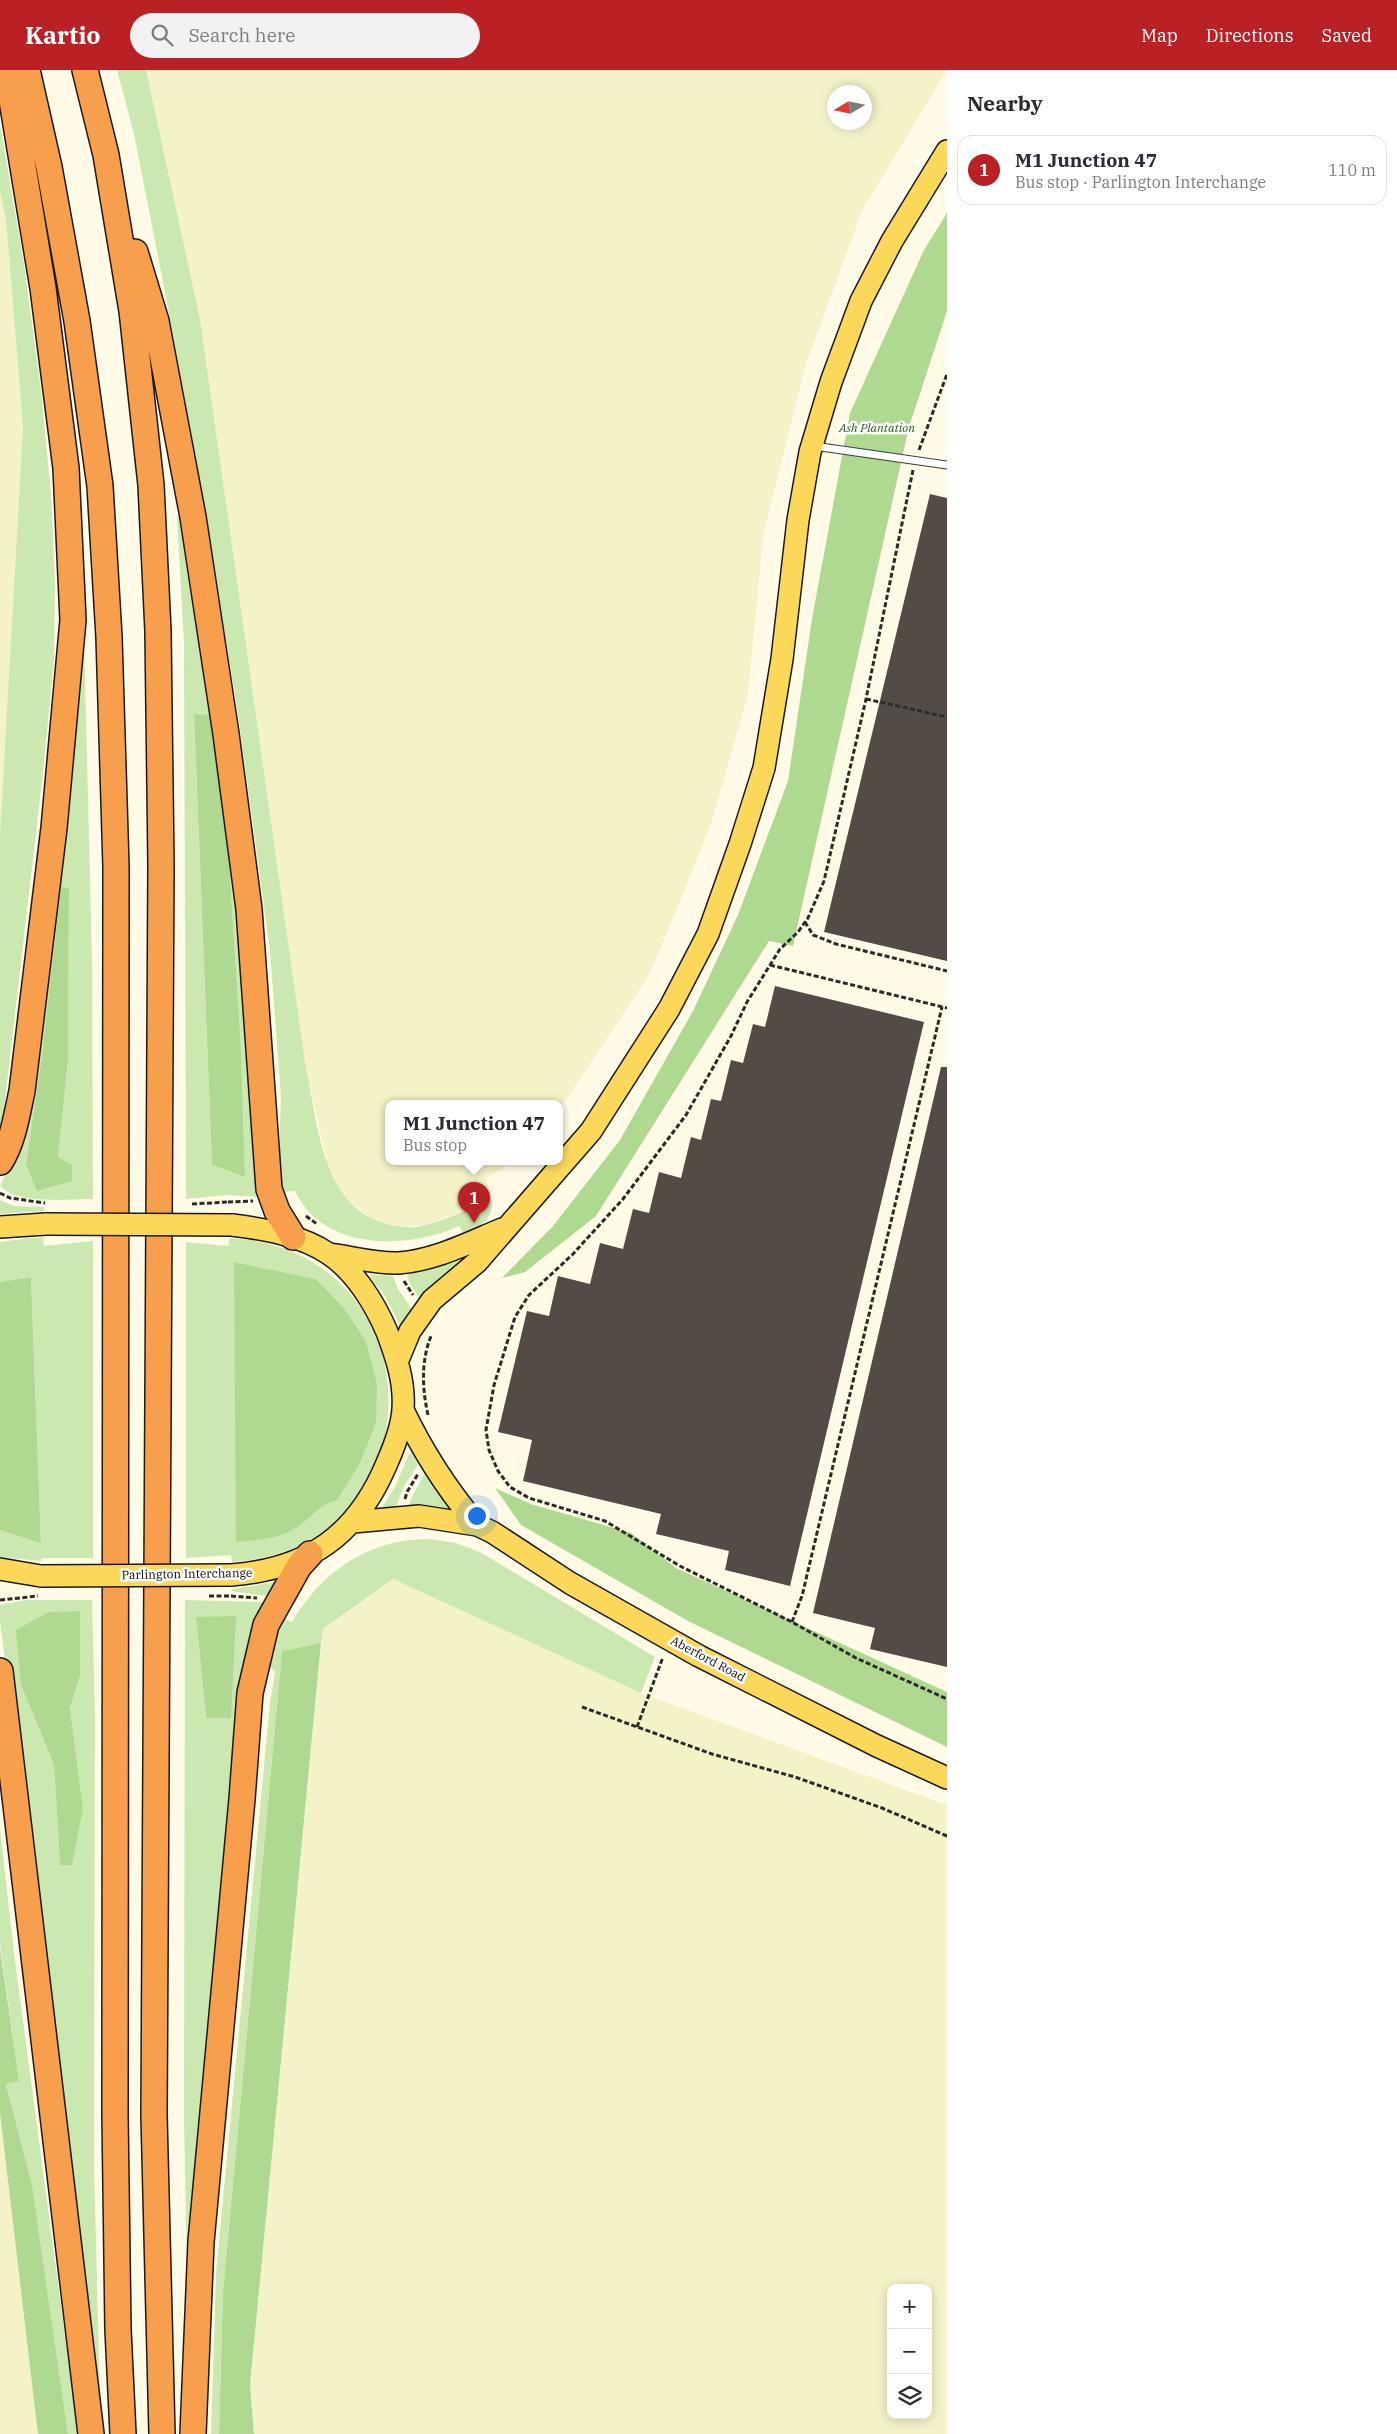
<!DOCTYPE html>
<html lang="en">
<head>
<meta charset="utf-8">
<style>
  :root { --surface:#fff; --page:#f2f2f3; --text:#2b2b33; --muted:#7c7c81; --line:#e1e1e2; --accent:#ba2124 }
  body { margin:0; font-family:"IBM Plex Serif",serif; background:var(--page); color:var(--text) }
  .controls { position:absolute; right:15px; bottom:15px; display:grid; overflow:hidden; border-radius:10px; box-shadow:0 2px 12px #0003 }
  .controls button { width:45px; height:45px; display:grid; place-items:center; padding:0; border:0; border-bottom:1px solid var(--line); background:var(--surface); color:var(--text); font:25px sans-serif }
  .compass { position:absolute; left:827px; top:15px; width:45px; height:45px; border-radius:50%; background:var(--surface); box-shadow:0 2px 12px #0003; rotate:260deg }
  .you { position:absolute; left:476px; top:1445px; width:18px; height:18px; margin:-12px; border:4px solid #fff; border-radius:50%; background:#1a73e8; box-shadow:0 0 0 8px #1a73e833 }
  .badge { display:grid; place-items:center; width:32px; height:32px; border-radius:50%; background:var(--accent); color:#fff; font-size:16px; font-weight:700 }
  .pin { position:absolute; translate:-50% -41px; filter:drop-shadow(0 1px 2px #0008) }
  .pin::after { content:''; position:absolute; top:26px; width:18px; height:15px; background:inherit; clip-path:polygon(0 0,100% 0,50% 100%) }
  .popup { position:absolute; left:385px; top:1030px; width:178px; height:65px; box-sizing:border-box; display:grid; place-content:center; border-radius:10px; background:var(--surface); filter:drop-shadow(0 1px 4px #0005); font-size:16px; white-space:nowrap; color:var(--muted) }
  .popup b { font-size:19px; color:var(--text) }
  .popup::after { content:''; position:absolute; left:50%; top:100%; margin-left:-10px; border:10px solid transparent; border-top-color:var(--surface) }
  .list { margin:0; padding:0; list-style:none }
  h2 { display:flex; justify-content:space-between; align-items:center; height:65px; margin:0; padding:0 20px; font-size:21px }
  h2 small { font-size:16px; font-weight:400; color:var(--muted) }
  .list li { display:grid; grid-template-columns:32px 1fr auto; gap:15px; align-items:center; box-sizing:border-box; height:70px; margin:0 10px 10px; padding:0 10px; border:1px solid var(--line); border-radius:15px }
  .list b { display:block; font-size:19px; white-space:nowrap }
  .list p { margin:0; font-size:16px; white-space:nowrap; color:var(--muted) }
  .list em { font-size:16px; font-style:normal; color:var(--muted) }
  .icon { flex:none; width:28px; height:28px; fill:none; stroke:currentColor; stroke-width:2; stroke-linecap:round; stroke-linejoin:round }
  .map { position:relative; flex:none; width:947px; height:2364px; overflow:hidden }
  header { display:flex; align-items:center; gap:30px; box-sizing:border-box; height:70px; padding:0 25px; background:var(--accent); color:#fff }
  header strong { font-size:24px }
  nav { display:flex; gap:28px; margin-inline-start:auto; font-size:18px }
  .search { width:350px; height:45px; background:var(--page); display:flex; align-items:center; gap:12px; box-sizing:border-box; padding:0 18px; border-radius:28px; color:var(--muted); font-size:19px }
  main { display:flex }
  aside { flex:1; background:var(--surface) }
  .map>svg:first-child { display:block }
  .farmland { fill:#f4f2c7; fill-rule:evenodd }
  .green { fill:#cce8b1; fill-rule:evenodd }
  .forest { fill:#afd990 }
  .building { fill:#524b46 }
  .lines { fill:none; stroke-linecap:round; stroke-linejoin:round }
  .lane-casing { stroke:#3c3c3c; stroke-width:9 }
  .primary-casing { stroke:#1a1a1a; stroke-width:24 }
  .highway-casing { stroke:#1a1a1a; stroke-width:28 }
  .path { stroke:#2b2b2b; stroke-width:3; stroke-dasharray:5 2.5; stroke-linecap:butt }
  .lane { stroke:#fff; stroke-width:7 }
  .primary { stroke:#fbd85a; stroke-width:21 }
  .highway { stroke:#f79f4c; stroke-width:25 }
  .primary-bridge-casing { stroke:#1a1a1a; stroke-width:24; stroke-linecap:butt }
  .path-bridge { stroke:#2b2b2b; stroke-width:3; stroke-dasharray:5 2.5; stroke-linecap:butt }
  .primary-bridge { stroke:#fbd85a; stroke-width:21 }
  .labels { text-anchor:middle; stroke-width:5; stroke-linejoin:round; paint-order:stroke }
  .park-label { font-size:12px; font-style:italic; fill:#27601b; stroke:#fff }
  .street-label { font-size:12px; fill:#090909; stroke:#fff }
</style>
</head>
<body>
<header>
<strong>Kartio</strong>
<div class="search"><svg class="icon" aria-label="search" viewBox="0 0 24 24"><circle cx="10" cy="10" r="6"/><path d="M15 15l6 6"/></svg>Search here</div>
<nav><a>Map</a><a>Directions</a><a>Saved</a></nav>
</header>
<main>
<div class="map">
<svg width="947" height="2364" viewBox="0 0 947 2364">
  <rect width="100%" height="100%" fill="#fffbe6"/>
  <!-- farmland -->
  <path class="farmland" d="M146 0H947L863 139 806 294 763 467 748 625 710 757 651 902 559 1040V1034H389V1092H513L486 1108 491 1129 429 1154 400 1157 372 1149 347 1130 336 1116 328 1096 306 999 200 249ZM834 22H864V52H834Z
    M0 121 6 149 23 357 0 767Z
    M393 1509 641 1623 947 1735V2364H254L250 2315 323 1560ZM891 2218H928V2345H891Z
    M0 2043 33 2316 38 2364H0Z"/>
  <!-- green -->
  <path class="green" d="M117 0H146L200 249 306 999C318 1052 321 1129 378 1151 390 1156 403 1158 416 1157 441 1153 468 1139 491 1129 496 1147 479 1158 465 1166L459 1156C407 1180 323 1181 295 1121L282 1122 279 1090 281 1027 270 881 238 644 204 431 166 227 134 64Z
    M0 55 24 194 41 321 51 424 55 515 54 590 43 702 4 1039 7 1041 0 1067V765L23 357 6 149 0 121Z
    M184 446 211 645H194L212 1095 245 1107 241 977 227 759 240 868 261 1127 227 1125 186 1129 184 574 177 447Z
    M82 486 92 890 93 1129C68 1129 17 1135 0 1116L8 1099ZM61 818H69L68 991 58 1087 26 1094 41 992Z
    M0 1130 14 1136 44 1137V1141L0 1144Z
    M30 1168H43L44 1176 93 1171V1488H41V1491L0 1487V1460L41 1472 31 1207 0 1212V1172Z
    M230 1168C441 1181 441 1479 232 1492L231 1485 186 1488V1172L228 1176ZM234 1192 316 1209 345 1239 366 1271 377 1313 322 1434 301 1455Z
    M481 1176 421 1231 410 1214 407 1204 446 1194Z
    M371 1204 393 1206 398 1219 413 1241 401 1257 385 1226 370 1207Z
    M412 1383 418 1395 404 1416 395 1439 384 1440 382 1437 395 1417 409 1384Z
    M424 1404 440 1424 457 1442 408 1438 411 1429Z
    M430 1469 456 1473 480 1482 655 1587 641 1623 393 1509 323 1559 321 1573 282 1581 223 2222 219 2364H211L216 2203 270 1633 275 1602 269 1596 277 1564 284 1548 292 1552C322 1501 370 1468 430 1469Z
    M276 1512 272 1527 231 1521 232 1519Z
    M26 1530H92L95 1645 94 2095 100 2324 98 2325 0 1551V1535ZM80 1606 70 1638 83 1738 60 1794 54 1695 21 1615Z
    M185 1530 264 1532 267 1536 189 2312 184 2047ZM196 1547 231 1648H206Z
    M0 1758 14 1883 78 2364H68L32 2114 6 2013 19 2011 0 1873Z"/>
  <!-- forest -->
  <path class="forest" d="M947 143V241L909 357 793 876 769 871 596 1146 525 1202 502 1208 553 1156 620 1070 693 941 738 845 788 711 812 549 850 343 924 180Z
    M194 644 211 645 227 759 241 977 245 1107 212 1095Z
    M61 817 69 818 68 991 58 1087 72 1095V1111L37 1121 26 1094 41 992Z
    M234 1192 316 1209 345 1239 366 1271 377 1313 376 1353 359 1395 337 1430C318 1436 317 1442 303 1453 283 1469 259 1470 236 1472Z
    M31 1207 41 1473 0 1460V1212Z
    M495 1418 531 1434 631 1463 676 1498 947 1622V1677L688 1551 521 1455Z
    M80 1541V1606L70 1638 83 1738 72 1795H60L54 1695 21 1615 16 1560 49 1542Z
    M236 1546 231 1648H206L196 1547Z
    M321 1573 250 2315 254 2364H219L223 2222 282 1581Z
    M0 1878 19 2011 6 2014 32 2114 68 2364H38L0 2043Z"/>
  <!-- building -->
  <path class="building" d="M930 424 947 428V891L824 862Z
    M775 916 924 952 790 1516 725 1500 729 1481 656 1464 661 1444 523 1411 532 1370 498 1362 527 1241 549 1246 558 1206 590 1214 600 1173 623 1179 633 1139 649 1143 659 1102 681 1108 691 1067 701 1070 711 1029 721 1031 731 990 743 993 753 954 765 957Z
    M941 997H947V1597L870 1579 875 1558 813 1543Z"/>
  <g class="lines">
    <defs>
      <path id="lane" d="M814 376 947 395"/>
      <path id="primary" d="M0 1157 46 1154
        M329 1184C352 1187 376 1194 399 1193 436 1190 468 1173 502 1159
        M398 1290 410 1261 432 1230 477 1192 591 1061 669 939 708 864 740 774 764 698 782 589 798 450 810 382 831 312 861 231 892 171 947 81
        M403 1340C424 1384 446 1418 477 1455
        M353 1452 419 1446 477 1455 492 1462 570 1513 699 1586 877 1676 947 1708
        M0 1499 41 1506
        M231 1505C309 1499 357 1465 387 1393 394 1377 402 1357 403 1339 405 1312 396 1286 387 1262 375 1234 355 1201 329 1184 301 1165 264 1159 232 1155"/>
      <path id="highway" d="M27 0 49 97 77 251 100 416 109 567 116 797 115 2045 118 2259 123 2364
        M85 0 106 85 132 241 151 415 158 561 161 795 154 2045 162 2364
        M135 182 156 251 193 447 226 664 249 839 269 1119 277 1141 293 1167
        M0 1092C13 1072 17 1044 22 1021L54 758 73 550 66 398 43 218 7 0
        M0 1601 91 2364
        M193 2364 201 2172 242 1729 250 1623 266 1555 299 1496 310 1484"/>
    </defs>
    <!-- lane casing -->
    <use href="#lane" class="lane-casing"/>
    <!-- primary casing -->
    <use href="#primary" class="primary-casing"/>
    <!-- highway casing -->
    <use href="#highway" class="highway-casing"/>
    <!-- path -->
    <path class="path" d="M919 380 947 304
      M913 400 866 629 824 811 808 848 798 862 780 879 747 932 731 966 686 1045 623 1129 573 1184 529 1225 515 1247 494 1315 486 1360 489 1380 498 1401 510 1417 529 1428 605 1451 680 1496 792 1552 856 1588 947 1629
      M866 629 947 647
      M805 852 813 865 836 874 947 901
      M770 895 947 938
      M0 1123 10 1128 45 1133
      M228 1132 253 1131
      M306 1146 317 1154
      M404 1211 413 1225
      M428 1345C422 1318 421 1291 431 1266
      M405 1429 407 1422 418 1404
      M231 1526 257 1528
      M0 1530 38 1526
      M792 1552 802 1526 942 937
      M582 1637 712 1684 795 1707 882 1738 947 1766
      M637 1657 663 1587"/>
    <!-- lane -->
    <use href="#lane" class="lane"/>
    <!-- primary -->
    <use href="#primary" class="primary"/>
    <!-- highway -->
    <use href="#highway" class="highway"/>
    <defs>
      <path id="primary-bridge" d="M46 1154 232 1155
        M41 1506 231 1505"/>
    </defs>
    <!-- primary-bridge casing -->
    <use href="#primary-bridge" class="primary-bridge-casing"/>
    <!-- path-bridge -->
    <path class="path-bridge" d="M192 1134 228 1132
      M209 1526H231"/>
    <!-- primary-bridge -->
    <use href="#primary-bridge" class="primary-bridge"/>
  </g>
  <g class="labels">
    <!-- park labels -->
    <g class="park-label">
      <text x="877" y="362">Ash Plantation</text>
    </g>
    <!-- street labels -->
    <g class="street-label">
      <text transform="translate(187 1504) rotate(-1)" y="4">Parlington Interchange</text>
      <text transform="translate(708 1589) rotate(28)" y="4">Aberford Road</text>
    </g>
  </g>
</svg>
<div class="controls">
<button>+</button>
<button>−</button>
<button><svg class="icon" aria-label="layers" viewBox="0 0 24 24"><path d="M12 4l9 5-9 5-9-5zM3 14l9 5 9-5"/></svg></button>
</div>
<svg class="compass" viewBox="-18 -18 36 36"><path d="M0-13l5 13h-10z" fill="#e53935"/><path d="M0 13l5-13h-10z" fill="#7c7c81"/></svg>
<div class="you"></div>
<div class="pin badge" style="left:474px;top:1153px">1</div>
<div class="popup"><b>M1 Junction 47</b>Bus stop</div>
</div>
<aside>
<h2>Nearby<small></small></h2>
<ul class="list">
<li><span class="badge">1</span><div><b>M1 Junction 47</b><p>Bus stop · Parlington Interchange</p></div><em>110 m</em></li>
</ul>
</aside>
</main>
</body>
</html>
